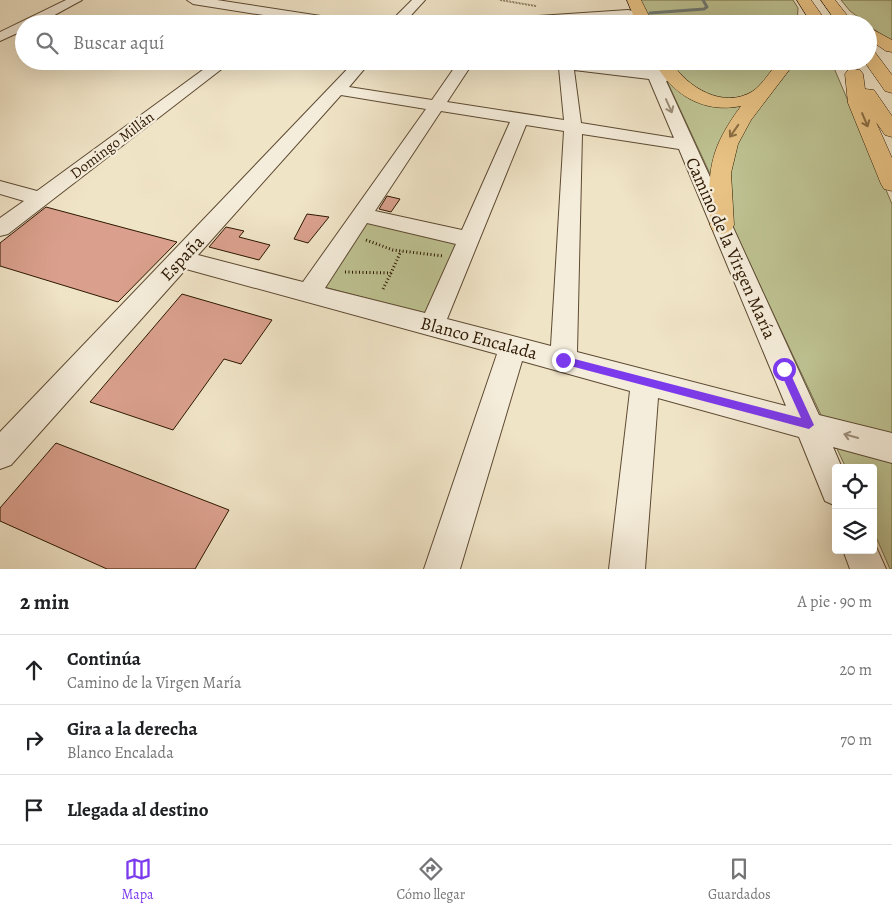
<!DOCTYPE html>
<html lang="es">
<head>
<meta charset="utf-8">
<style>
  :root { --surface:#fff; --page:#f2f2f2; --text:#202124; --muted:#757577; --line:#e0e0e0; --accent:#7c3aed }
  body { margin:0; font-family:Alegreya,serif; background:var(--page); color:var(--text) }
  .controls { position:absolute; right:15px; bottom:15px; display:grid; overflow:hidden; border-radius:5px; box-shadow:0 5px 20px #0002 }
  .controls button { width:45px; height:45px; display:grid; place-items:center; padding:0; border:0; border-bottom:1px solid var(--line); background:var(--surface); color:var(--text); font:25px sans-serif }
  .stop { position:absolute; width:15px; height:15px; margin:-11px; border:4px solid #7c3aed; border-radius:50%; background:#fff }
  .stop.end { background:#7c3aed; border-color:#fff; box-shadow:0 1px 5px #0008 }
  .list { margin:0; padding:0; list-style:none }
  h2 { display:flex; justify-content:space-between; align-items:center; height:65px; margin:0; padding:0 20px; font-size:21px }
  h2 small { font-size:16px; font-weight:400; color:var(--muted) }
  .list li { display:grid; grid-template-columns:32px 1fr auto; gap:15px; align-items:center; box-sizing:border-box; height:70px; padding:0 20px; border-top:1px solid var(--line) }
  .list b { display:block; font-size:19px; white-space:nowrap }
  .list p { margin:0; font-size:16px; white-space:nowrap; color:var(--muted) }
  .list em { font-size:16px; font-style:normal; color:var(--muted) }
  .icon { flex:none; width:28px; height:28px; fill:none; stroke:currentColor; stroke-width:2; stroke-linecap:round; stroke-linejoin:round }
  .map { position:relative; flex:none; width:892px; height:569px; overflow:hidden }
  .search { position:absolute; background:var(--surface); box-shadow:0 5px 20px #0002; left:15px; right:15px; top:15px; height:55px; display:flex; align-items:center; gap:12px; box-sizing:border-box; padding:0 18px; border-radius:28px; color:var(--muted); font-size:19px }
  .sheet { height:275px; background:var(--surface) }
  nav { display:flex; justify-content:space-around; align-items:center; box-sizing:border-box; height:70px; border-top:1px solid var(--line); background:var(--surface); font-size:14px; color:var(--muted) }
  nav a { display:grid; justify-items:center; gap:2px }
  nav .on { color:var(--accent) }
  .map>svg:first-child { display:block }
  .green { fill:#bec292; stroke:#756c49 }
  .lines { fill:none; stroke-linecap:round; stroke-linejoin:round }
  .stream { stroke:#707a73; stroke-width:3 }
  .building { fill:#daa08d; stroke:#2c1700 }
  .minor-casing { stroke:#5d4a32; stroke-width:2 }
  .highway-casing { stroke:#2c1700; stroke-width:1 }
  .path-far1 { stroke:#2c1700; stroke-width:2; stroke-dasharray:0.5 1; stroke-linecap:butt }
  .path { stroke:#2c1700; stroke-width:3; stroke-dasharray:1 2.5; stroke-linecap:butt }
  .minor { fill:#f5eddb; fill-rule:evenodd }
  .highway { fill:#e8c284; fill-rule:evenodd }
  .oneway { stroke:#9b8d78 }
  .oneway2 { stroke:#8a6c42 }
  .route { fill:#7c3aed }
  .labels { text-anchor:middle; stroke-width:4.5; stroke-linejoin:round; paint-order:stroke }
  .far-street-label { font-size:15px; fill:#2c1700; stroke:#f5eddb }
  .street-label { font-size:18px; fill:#2c1700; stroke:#f5eddb }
</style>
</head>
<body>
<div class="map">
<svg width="892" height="569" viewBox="0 0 892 569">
  <rect width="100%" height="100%" fill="#f0e4c7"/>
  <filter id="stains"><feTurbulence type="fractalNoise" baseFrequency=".004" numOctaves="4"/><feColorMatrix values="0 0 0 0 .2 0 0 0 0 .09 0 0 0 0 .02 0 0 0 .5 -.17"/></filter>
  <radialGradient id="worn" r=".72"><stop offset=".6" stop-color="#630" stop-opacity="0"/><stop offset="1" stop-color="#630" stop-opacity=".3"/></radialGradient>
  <!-- green -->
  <path class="green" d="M639 0H793L798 8 797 24H650Z
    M841 0H892V43L850 11Z
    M668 61H780L757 90 740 97 726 99 697 92Z
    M796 61H831L892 204V569H890L873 530V468H846L731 224 730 158 747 124Z
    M666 79 731 107 747 106 711 176Z
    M363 219 462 242 430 315 320 286Z"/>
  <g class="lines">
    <!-- stream -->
    <path class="stream" d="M650 13 704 9 707 7 703 0"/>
  </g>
  <!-- building -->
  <path class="building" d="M387 196 400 199 391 212 379 209Z
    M46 207 177 242 118 302 0 266V243Z
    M307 214 329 217 308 243 294 239Z
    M226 227 244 231 239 237 270 245 259 260 209 247Z
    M182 294 272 320 241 364 224 359 173 430 90 402Z
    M56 443 229 510 195 569H107L0 521V508Z"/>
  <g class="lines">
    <defs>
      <path id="minor" d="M66 0H82L38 24H24V30L0 41V32Z
        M187 0H217L347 20 354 24H320L193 4Z
        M412 0H425L403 24H388Z
        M628 10 633 11 634 14 633 17 541 24H471L478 20Z
        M215 61H232L8 234 0 236V218L24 201 0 194V181L37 191Z
        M355 61H371L349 87 432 100 459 61H474L447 102 564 120 559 68 537 64 535 61H579L645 70 642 61H657L661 72 672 74 675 77 672 80 666 81 819 415 892 433V463L833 447 842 468H836V506L825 501 799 437 658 398 645 569H609L630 391 522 361 460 569H424L497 354 186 269 11 465 0 469V432ZM574 70 649 79 674 138 581 123ZM341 95 426 109 303 282 198 255ZM441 111 510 122 462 230 375 211ZM526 125 564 131 551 346 447 319ZM582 134 679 149 786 406 577 352ZM367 223 456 244 425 313 325 288Z
        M873 540 886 569H850L843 550H873Z"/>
      <path id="highway" d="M627 0H641L653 24H637Z
        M797 0H811L828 24H812Z
        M821 0H835L854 24H838Z
        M868 27 892 40V52L886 51 868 39Z
        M868 50 874 51 892 75V93L885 91 864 61H868Z
        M654 61H671C686 87 724 110 753 91 763 84 771 70 779 61H796L751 120 738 144 731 173 734 225 731 231 722 234 713 231 710 225C708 171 708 151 741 106 703 114 671 94 654 61Z
        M854 69 860 70 863 74 865 89 874 90 892 116V137L885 135 876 122 892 158V191L884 189 881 184 848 103 845 74 848 70Z"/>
    </defs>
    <!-- minor casing -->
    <use href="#minor" class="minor-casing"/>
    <!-- highway casing -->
    <use href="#highway" class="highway-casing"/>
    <!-- path-far1 -->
    <path class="path-far1" d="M500 0 536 6"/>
    <!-- path -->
    <path class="path" d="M366 240 393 250 443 256
      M345 272 391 273 401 251
      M383 289 391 273"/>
    <!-- minor -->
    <use href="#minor" class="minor"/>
    <!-- highway -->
    <use href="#highway" class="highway"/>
  </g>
  <!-- one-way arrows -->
  <defs><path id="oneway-shaft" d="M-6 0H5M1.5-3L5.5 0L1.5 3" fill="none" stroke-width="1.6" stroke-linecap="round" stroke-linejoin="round" transform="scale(1.25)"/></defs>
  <g class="oneway">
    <use href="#oneway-shaft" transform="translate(669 106) rotate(66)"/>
    <use href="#oneway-shaft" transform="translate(851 436) rotate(-164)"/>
  </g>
  <g class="oneway2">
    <use href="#oneway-shaft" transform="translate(865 120) rotate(67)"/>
    <use href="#oneway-shaft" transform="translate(734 131) rotate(125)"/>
  </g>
  <!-- route -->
  <path class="route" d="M563 356 801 418 779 369 784 365 787 366 814 425 809 429 563 364 558 360Z"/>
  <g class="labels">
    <!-- far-street labels -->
    <g class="far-street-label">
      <text transform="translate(112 145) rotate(-37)" y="5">Domingo Millán</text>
    </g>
    <!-- street labels -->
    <g class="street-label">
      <text transform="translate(731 248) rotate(66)" y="6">Camino de la Virgen María</text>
      <text transform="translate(182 258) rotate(-47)" y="6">España</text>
      <text transform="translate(479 338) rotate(15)" y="6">Blanco Encalada</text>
    </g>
  </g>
  <rect width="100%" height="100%" filter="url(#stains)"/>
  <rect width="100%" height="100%" fill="url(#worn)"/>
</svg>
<div class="controls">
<button><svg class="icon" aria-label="locate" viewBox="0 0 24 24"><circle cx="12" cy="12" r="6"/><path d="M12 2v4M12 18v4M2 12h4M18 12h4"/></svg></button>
<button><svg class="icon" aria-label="layers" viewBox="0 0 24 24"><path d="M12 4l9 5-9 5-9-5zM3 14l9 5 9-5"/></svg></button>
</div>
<div class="stop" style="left:784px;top:369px"></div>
<div class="stop end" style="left:563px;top:360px"></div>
<div class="search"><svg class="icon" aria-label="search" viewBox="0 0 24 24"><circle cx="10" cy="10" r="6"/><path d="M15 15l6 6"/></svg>Buscar aquí</div>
</div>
<section class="sheet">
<h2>2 min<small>A pie · 90 m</small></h2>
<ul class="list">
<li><svg class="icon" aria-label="ahead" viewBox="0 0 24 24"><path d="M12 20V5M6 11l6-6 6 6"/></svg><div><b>Continúa</b><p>Camino de la Virgen María</p></div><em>20 m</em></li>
<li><svg class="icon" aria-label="right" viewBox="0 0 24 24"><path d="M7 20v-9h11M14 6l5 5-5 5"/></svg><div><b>Gira a la derecha</b><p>Blanco Encalada</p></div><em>70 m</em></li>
<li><svg class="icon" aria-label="arrive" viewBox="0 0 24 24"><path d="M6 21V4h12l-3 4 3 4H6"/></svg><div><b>Llegada al destino</b></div></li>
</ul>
</section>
<nav>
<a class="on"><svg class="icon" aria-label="map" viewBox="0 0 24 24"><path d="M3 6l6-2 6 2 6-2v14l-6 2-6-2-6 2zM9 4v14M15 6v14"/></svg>Mapa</a>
<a><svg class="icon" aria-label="directions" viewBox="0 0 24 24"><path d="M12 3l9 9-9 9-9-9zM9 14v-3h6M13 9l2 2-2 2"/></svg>Cómo llegar</a>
<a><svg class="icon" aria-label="saved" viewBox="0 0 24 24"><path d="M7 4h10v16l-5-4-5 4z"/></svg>Guardados</a>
</nav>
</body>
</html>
